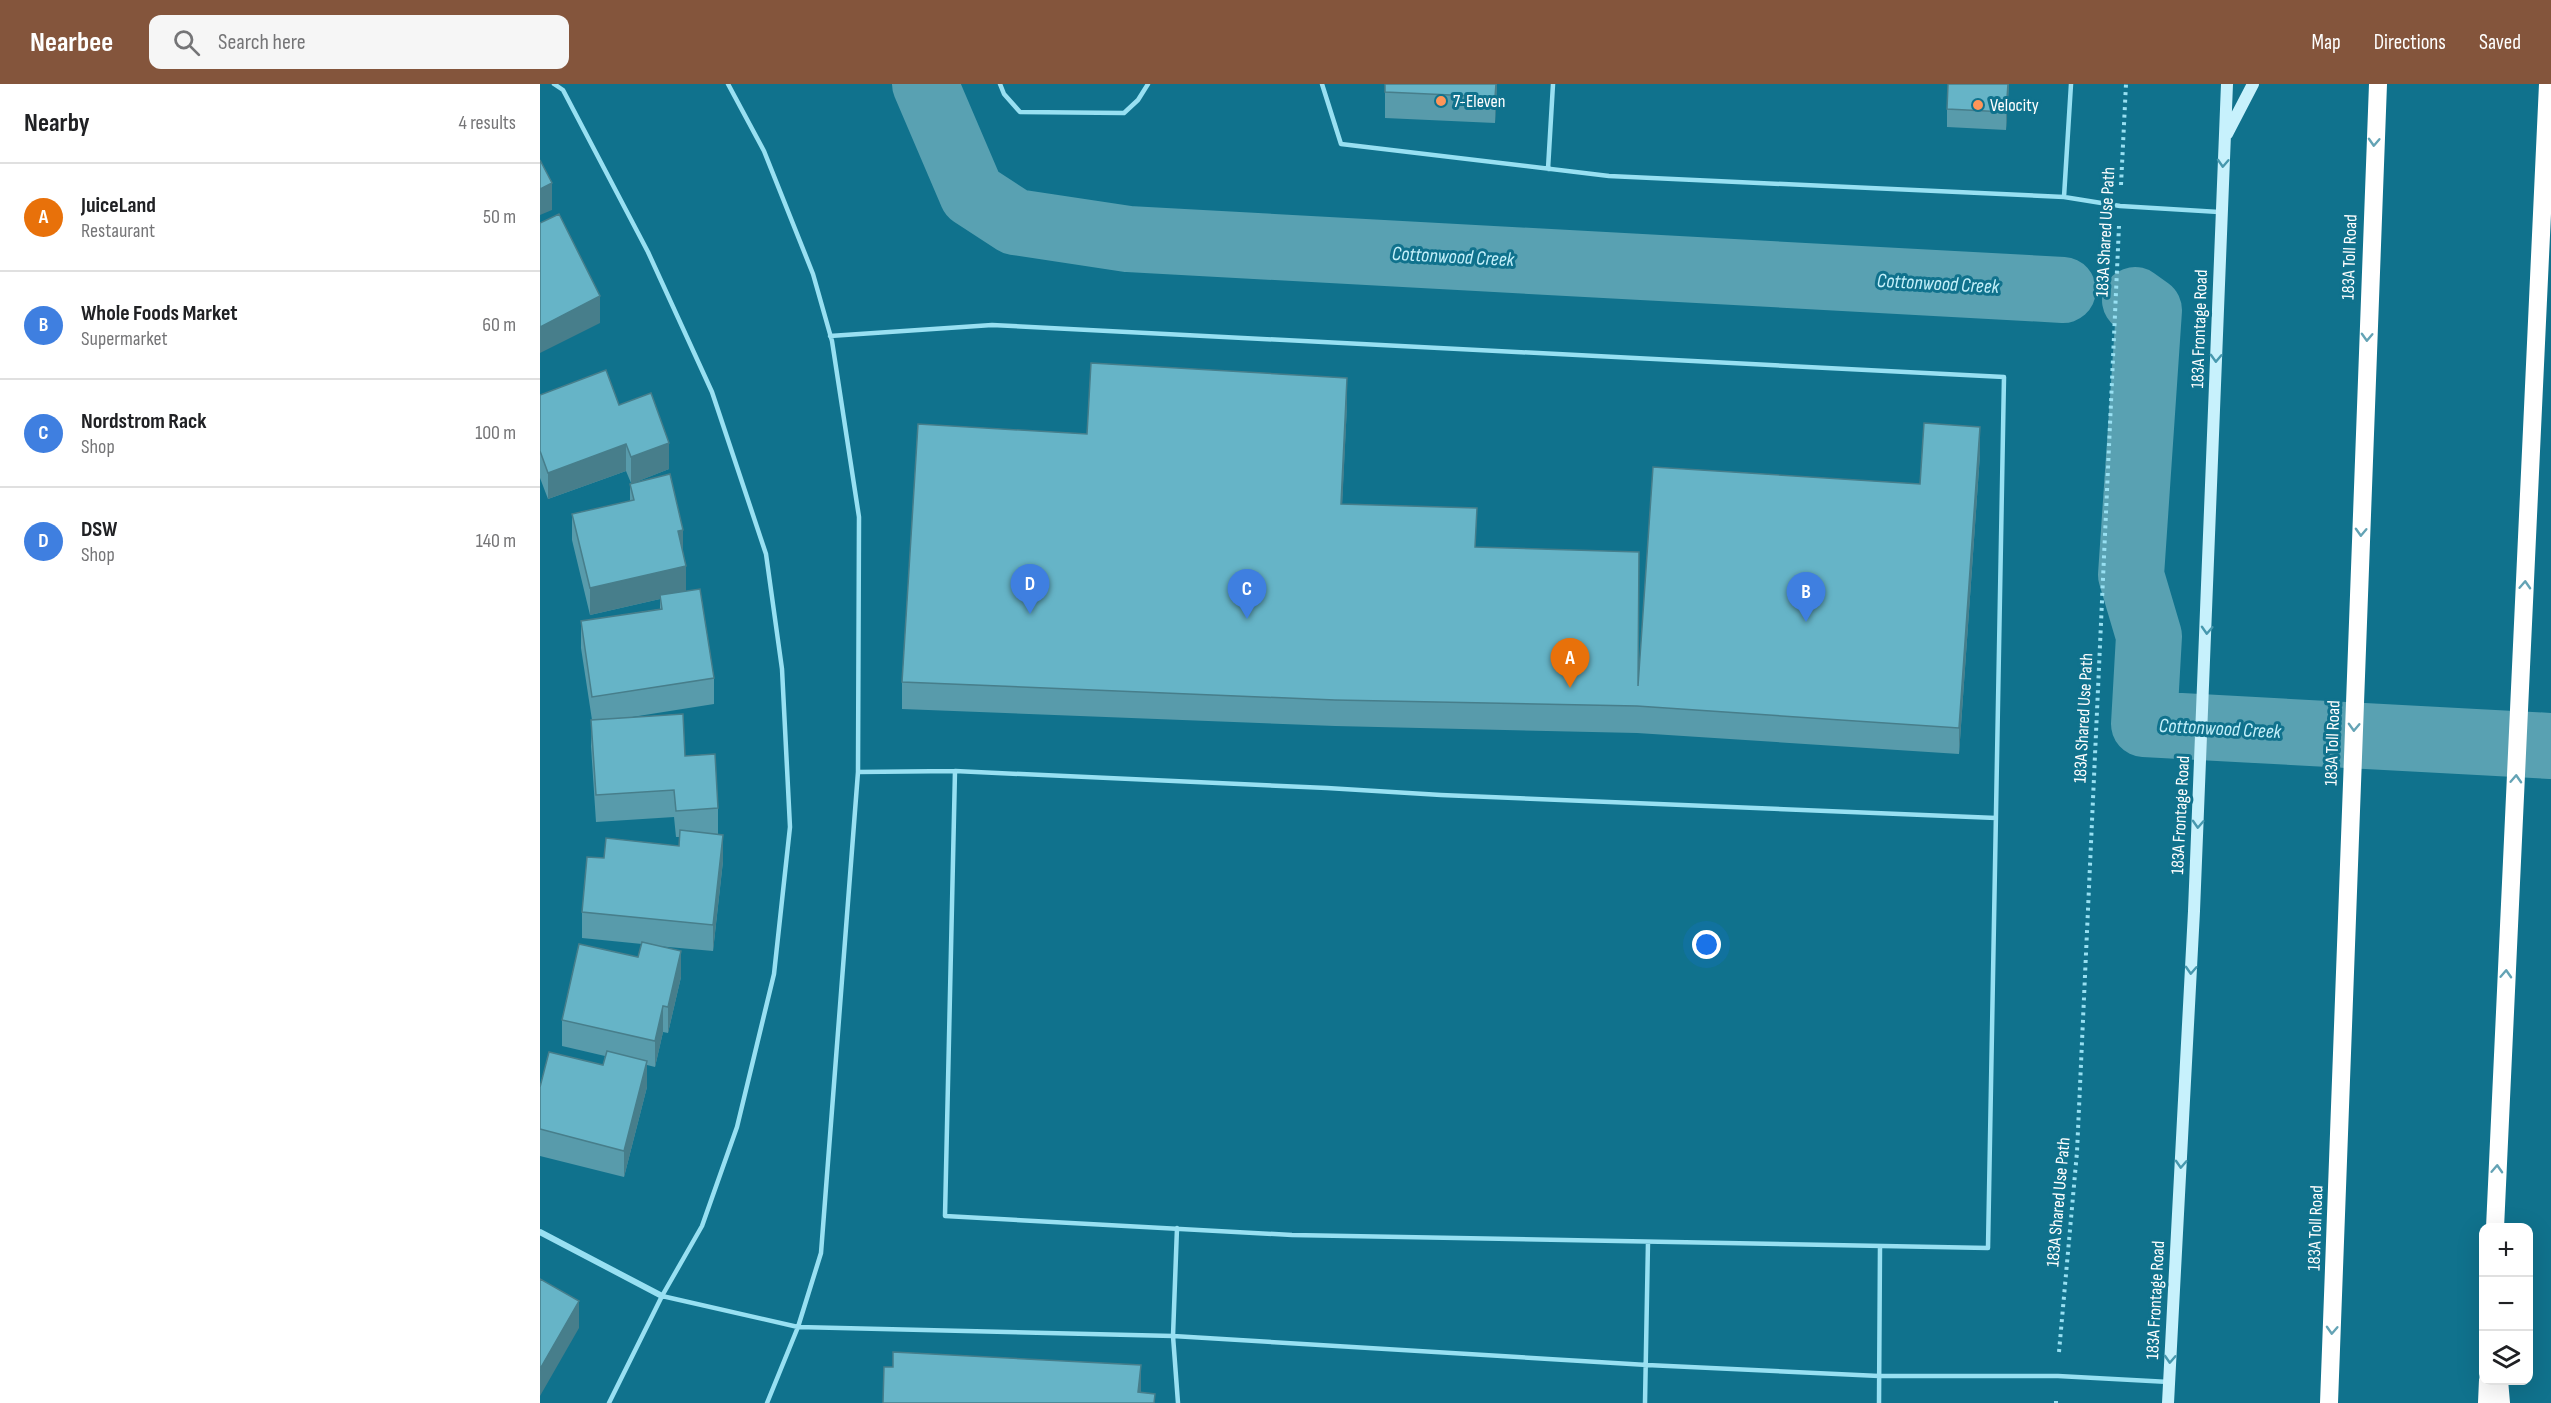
<!DOCTYPE html>
<html lang="en">
<head>
<meta charset="utf-8">
<style>
  :root { --surface:#fff; --page:#f6f6f6; --text:#202124; --muted:#757577; --line:#e0e0e0; --accent:#84553c }
  body { margin:0; font-family:"Sofia Sans Condensed",sans-serif; background:var(--page); color:var(--text) }
  .controls { position:absolute; right:18px; bottom:18px; display:grid; overflow:hidden; border-radius:12px; box-shadow:0 6px 24px #0002 }
  .controls button { width:54px; height:54px; display:grid; place-items:center; padding:0; border:0; border-bottom:2px solid var(--line); background:var(--surface); color:var(--text); font:30px sans-serif }
  .you { position:absolute; left:1167px; top:861px; width:21px; height:21px; margin:-15px; border:4px solid #fff; border-radius:50%; background:#1a73e8; box-shadow:0 0 0 9px #1a73e833 }
  .badge { display:grid; place-items:center; width:39px; height:39px; border-radius:50%; background:var(--accent); color:#fff; font-size:20px; font-weight:700 }
  .pin { position:absolute; translate:-50% -50px; filter:drop-shadow(0 2px 3px #0008) }
  .pin::after { content:''; position:absolute; top:32px; width:21px; height:18px; background:inherit; clip-path:polygon(0 0,100% 0,50% 100%) }
  .list { margin:0; padding:0; list-style:none }
  h2 { display:flex; justify-content:space-between; align-items:center; height:78px; margin:0; padding:0 24px; font-size:26px }
  h2 small { font-size:20px; font-weight:400; color:var(--muted) }
  .list li { display:grid; grid-template-columns:39px 1fr auto; gap:18px; align-items:center; box-sizing:border-box; height:108px; padding:0 24px; border-top:2px solid var(--line) }
  .list b { display:block; font-size:22px; white-space:nowrap }
  .list p { margin:0; font-size:20px; white-space:nowrap; color:var(--muted) }
  .list em { font-size:20px; font-style:normal; color:var(--muted) }
  .icon { flex:none; width:33px; height:33px; fill:none; stroke:currentColor; stroke-width:2; stroke-linecap:round; stroke-linejoin:round }
  .map { position:relative; flex:none; width:2011px; height:1319px; overflow:hidden }
  header { display:flex; align-items:center; gap:36px; box-sizing:border-box; height:84px; padding:0 30px; background:var(--accent); color:#fff }
  header strong { font-size:28px }
  nav { display:flex; gap:33px; margin-inline-start:auto; font-size:21px }
  .search { width:420px; height:54px; background:var(--page); display:flex; align-items:center; gap:15px; box-sizing:border-box; padding:0 21px; border-radius:12px; color:var(--muted); font-size:22px }
  main { display:flex }
  aside { flex:1; background:var(--surface) }
  .map>svg:first-child { display:block }
  .lines { fill:none; stroke-linecap:round; stroke-linejoin:round }
  .river { stroke:#59a1b2; stroke-width:66 }
  .path { stroke:#98e0f2; stroke-width:4; stroke-dasharray:3 4.5; stroke-linecap:butt }
  .service { stroke:#98e0f2; stroke-width:4.5 }
  .minor { stroke:#98e0f2; stroke-width:6 }
  .secondary { stroke:#c7f1fc; stroke-width:12 }
  .motorway { stroke:#fff; stroke-width:18 }
  .wall { fill:#589bab }
  .shaded-wall { fill:#477e8b }
  .building { fill:#66b4c7; stroke:#477e8b; stroke-width:1.5 }
  .oneway { stroke:#64a3b5 }
  .oneway2 { stroke:#4798ae }
  .poi-dot { fill:#ff9559; stroke:#10728d; stroke-width:2 }
  .labels { text-anchor:middle; stroke-width:6; stroke-linejoin:round; paint-order:stroke }
  .poi-label { font-size:18px; fill:#fff; stroke:#10728d; text-anchor:start }
  .street-label { font-size:18px; fill:#fff; stroke:#10728d }
  .water-label { font-size:20px; font-style:italic; fill:#c4f1fb; stroke:#10728d }
</style>
</head>
<body>
<header>
<strong>Nearbee</strong>
<div class="search"><svg class="icon" aria-label="search" viewBox="0 0 24 24"><circle cx="10" cy="10" r="6"/><path d="M15 15l6 6"/></svg>Search here</div>
<nav><a>Map</a><a>Directions</a><a>Saved</a></nav>
</header>
<main>
<aside>
<h2>Nearby<small>4 results</small></h2>
<ul class="list">
<li><span class="badge" style="background:#e8710a">A</span><div><b>JuiceLand</b><p>Restaurant</p></div><em>50 m</em></li>
<li><span class="badge" style="background:#3f7fe0">B</span><div><b>Whole Foods Market</b><p>Supermarket</p></div><em>60 m</em></li>
<li><span class="badge" style="background:#3f7fe0">C</span><div><b>Nordstrom Rack</b><p>Shop</p></div><em>100 m</em></li>
<li><span class="badge" style="background:#3f7fe0">D</span><div><b>DSW</b><p>Shop</p></div><em>140 m</em></li>
</ul>
</aside>
<div class="map">
<svg width="2011" height="1319" viewBox="0 0 2011 1319">
  <rect width="100%" height="100%" fill="#10728d"/>
  <g class="lines">
    <!-- river -->
    <path class="river" d="M385 0 432 110 475 138 588 155 1523 206
      M1595 216 1609 226 1591 491 1609 552 1604 640 2011 662"/>
    <!-- path -->
    <path class="path" d="M1581 101 1586 0
      M1519 1268 1537 1068 1579 142
      M1516 1317V1319"/>
    <!-- service -->
    <path class="service" d="M14 0 23 6 108 168 172 308 226 470 242 585 250 743 234 890 197 1043 162 1142 122 1212 69 1319
      M188 0 224 67 273 190 292 257 319 433 318 688 281 1169 258 1243 227 1319
      M460 0 464 10 480 28 584 29 598 16 608 0
      M782 0 801 60 1069 92 1524 113 1531 0
      M1008 85 1013 0
      M1524 113 1580 122 1679 128
      M290 252 452 241 1464 293 1448 1164 752 1151 405 1132 415 687 318 688
      M415 687 787 704 901 711 1456 734
      M637 1144 633 1252 638 1319
      M122 1212 258 1243 633 1252 1107 1281 1339 1292H1518L1629 1298
      M1105 1319 1108 1158
      M1339 1319 1340 1162"/>
    <!-- minor -->
    <path class="minor" d="M0 1148 122 1212"/>
    <!-- secondary -->
    <path class="secondary" d="M1687 50 1713 0
      M1628 1319 1654 827 1687 0"/>
    <!-- motorway -->
    <path class="motorway" d="M1955 1144 2008 0
      M1959 1296 1961 1319
      M1789 1319 1838 0
      M1947 1319 1948 1296"/>
  </g>
  <!-- wall -->
  <path class="wall" d="M845 0H957L955 39 845 34Z
    M1469 0 1466 46 1407 43V25Z
    M0 311 79 321 129 385 93 399 143 467 146 507 174 594V620L92 633 145 672 178 724V750L183 777 173 867 117 862 141 893 128 949 123 948 115 983 107 981V1003L84 1093 0 1072V1003L63 981 65 972 22 962V936L98 873 102 860 42 854V828L64 774 139 762V753H136L134 733 56 738 51 662 52 636 41 564V537L120 525V515L50 531 32 456V430L90 417V400L91 399 86 387 8 415 0 394Z
    M807 321 802 420 936 463 1098 598 1380 400 1440 370 1419 670 1097 649 795 642 362 625V598L547 350Z"/>
  <!-- shaded-wall -->
  <path class="shaded-wall" d="M956 0H957L955 39V13Z
    M1468 0H1469L1466 46V28Z
    M12 99V126L0 131V105Z
    M60 212V239L0 269V243Z
    M807 294V321L801 446V420Z
    M1440 343V370L1419 670V644Z
    M129 359V385L91 400V373Z
    M86 360V387L8 415V389Z
    M143 446V472L138 447Z
    M146 482V509L120 511V515L50 531V504Z
    M183 751V777L173 867V841Z
    M141 867V893L128 949V923Z
    M123 922V948L115 983V957Z
    M107 977V1003L84 1093V1067Z
    M39 1217V1244L0 1312V1285Z
    M601 1281V1314L598 1308Z"/>
  <!-- building -->
  <path class="building" d="M845 0H956L955 13 845 8Z
    M1408 0H1468L1466 28 1407 25Z
    M0 76 12 99 0 105Z
    M19 130 60 212 0 243V139Z
    M551 279 807 294 801 420 937 424 935 463 1099 468 1098 602 1113 383 1380 400 1384 339 1440 343 1419 644 1097 622 795 616 362 598 378 340 547 350Z
    M66 286 79 321 111 309 129 359 91 373 86 360 8 389 0 367V311Z
    M130 390 143 446 138 447 146 482 50 504 32 430 94 416 90 400Z
    M160 505 174 594 52 613 41 537 122 525 120 511Z
    M143 630 145 672 175 670 178 724 136 727 134 706 56 711 51 636Z
    M140 746 183 751 173 841 42 828 47 773 64 774 66 754 139 762Z
    M102 858 141 867 128 923 123 922 115 957 22 936 39 860 98 873Z
    M67 967 107 977 84 1067 0 1045V1003L9 968 63 981Z
    M0 1195 39 1217 0 1285Z
    M353 1268 601 1281 598 1308 615 1310 614 1319H343L344 1283H353Z"/>
  <!-- one-way arrows -->
  <defs><path id="oneway-chevron" d="M-2-3.5L2.5 0L-2 3.5" fill="none" stroke-width="1.6" stroke-linecap="round" stroke-linejoin="round" transform="scale(1.5)"/></defs>
  <g class="oneway">
    <use href="#oneway-chevron" transform="translate(1834 58) rotate(93)"/>
    <use href="#oneway-chevron" transform="translate(1827 253) rotate(92)"/>
    <use href="#oneway-chevron" transform="translate(1821 448) rotate(92)"/>
    <use href="#oneway-chevron" transform="translate(1985 501) rotate(-87)"/>
    <use href="#oneway-chevron" transform="translate(1814 643) rotate(92)"/>
    <use href="#oneway-chevron" transform="translate(1976 695) rotate(-87)"/>
    <use href="#oneway-chevron" transform="translate(1966 890) rotate(-87)"/>
    <use href="#oneway-chevron" transform="translate(1957 1085) rotate(-87)"/>
    <use href="#oneway-chevron" transform="translate(1792 1246) rotate(93)"/>
  </g>
  <g class="oneway2">
    <use href="#oneway-chevron" transform="translate(1683 79) rotate(93)"/>
    <use href="#oneway-chevron" transform="translate(1676 274) rotate(92)"/>
    <use href="#oneway-chevron" transform="translate(1667 546) rotate(93)"/>
    <use href="#oneway-chevron" transform="translate(1658 740) rotate(93)"/>
    <use href="#oneway-chevron" transform="translate(1651 886) rotate(93)"/>
    <use href="#oneway-chevron" transform="translate(1641 1080) rotate(93)"/>
    <use href="#oneway-chevron" transform="translate(1630 1275) rotate(93)"/>
  </g>
  <!-- markers -->
  <g class="poi-dot">
    <circle cx="901" cy="17" r="6"/>
    <circle cx="1438" cy="21" r="6"/>
  </g>
  <g class="labels">
    <!-- poi labels -->
    <g class="poi-label">
      <text x="913" y="23">7-Eleven</text>
      <text x="1450" y="27">Velocity</text>
    </g>
    <!-- street labels -->
    <g class="street-label">
      <text transform="translate(1565 148) rotate(-87)" y="6">183A Shared Use Path</text>
      <text transform="translate(1809 173) rotate(-88)" y="6">183A Toll Road</text>
      <text transform="translate(1659 245) rotate(-88)" y="6">183A Frontage Road</text>
      <text transform="translate(1543 634) rotate(-87)" y="6">183A Shared Use Path</text>
      <text transform="translate(1792 659) rotate(-88)" y="6">183A Toll Road</text>
      <text transform="translate(1640 731) rotate(-87)" y="6">183A Frontage Road</text>
      <text transform="translate(1518 1118) rotate(-85)" y="6">183A Shared Use Path</text>
      <text transform="translate(1775 1144) rotate(-88)" y="6">183A Toll Road</text>
      <text transform="translate(1615 1216) rotate(-87)" y="6">183A Frontage Road</text>
    </g>
    <!-- water labels -->
    <g class="water-label">
      <text transform="translate(913 172) rotate(3)" y="7">Cottonwood Creek</text>
      <text transform="translate(1398 199) rotate(3)" y="7">Cottonwood Creek</text>
      <text transform="translate(1680 644) rotate(3)" y="7">Cottonwood Creek</text>
    </g>
  </g>
</svg>
<div class="controls">
<button>+</button>
<button>−</button>
<button><svg class="icon" aria-label="layers" viewBox="0 0 24 24"><path d="M12 4l9 5-9 5-9-5zM3 14l9 5 9-5"/></svg></button>
</div>
<div class="you"></div>
<div class="pin badge" style="left:1030px;top:604px;background:#e8710a">A</div>
<div class="pin badge" style="left:1266px;top:538px;background:#3f7fe0">B</div>
<div class="pin badge" style="left:707px;top:535px;background:#3f7fe0">C</div>
<div class="pin badge" style="left:490px;top:530px;background:#3f7fe0">D</div>
</div>
</main>
</body>
</html>
